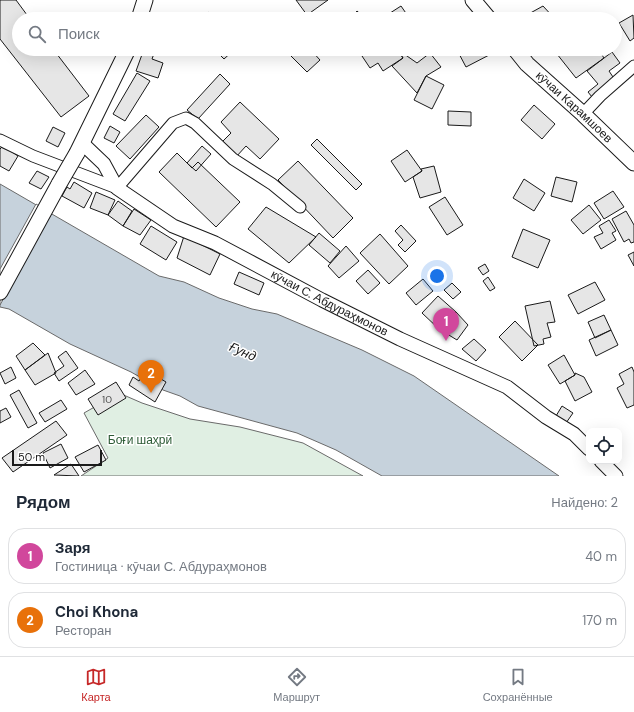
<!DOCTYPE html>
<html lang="ru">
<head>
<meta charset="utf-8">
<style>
  :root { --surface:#fff; --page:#f6f6f7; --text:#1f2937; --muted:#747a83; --line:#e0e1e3; --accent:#c62828 }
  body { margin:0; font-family:"DM Sans",sans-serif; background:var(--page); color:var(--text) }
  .controls { position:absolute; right:12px; bottom:12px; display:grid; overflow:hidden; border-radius:8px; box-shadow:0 4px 16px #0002 }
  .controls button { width:36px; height:36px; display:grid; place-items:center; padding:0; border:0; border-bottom:1px solid var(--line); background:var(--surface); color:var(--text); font:20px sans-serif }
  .scale { position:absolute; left:12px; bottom:10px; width:90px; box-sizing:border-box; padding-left:4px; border:2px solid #1a1a1a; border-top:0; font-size:11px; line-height:14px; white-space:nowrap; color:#1a1a1a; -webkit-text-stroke:3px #fff; paint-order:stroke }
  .you { position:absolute; left:437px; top:276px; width:14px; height:14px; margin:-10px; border:3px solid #fff; border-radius:50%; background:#1a73e8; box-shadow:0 0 0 6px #1a73e833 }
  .badge { display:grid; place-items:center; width:26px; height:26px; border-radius:50%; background:var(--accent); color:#fff; font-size:13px; font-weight:700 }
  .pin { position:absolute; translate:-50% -33px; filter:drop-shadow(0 1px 2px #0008) }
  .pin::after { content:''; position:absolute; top:21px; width:14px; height:12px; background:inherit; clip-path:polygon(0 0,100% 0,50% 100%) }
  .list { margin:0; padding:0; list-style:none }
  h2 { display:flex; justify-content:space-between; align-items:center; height:52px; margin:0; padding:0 16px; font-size:17px }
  h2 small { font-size:13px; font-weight:400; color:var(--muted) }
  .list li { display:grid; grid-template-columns:26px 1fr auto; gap:12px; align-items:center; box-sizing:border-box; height:56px; margin:0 8px 8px; padding:0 8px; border:1px solid var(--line); border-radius:16px }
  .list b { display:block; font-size:15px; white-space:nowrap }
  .list p { margin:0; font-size:13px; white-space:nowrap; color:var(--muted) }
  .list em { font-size:13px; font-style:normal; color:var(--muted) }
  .icon { flex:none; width:22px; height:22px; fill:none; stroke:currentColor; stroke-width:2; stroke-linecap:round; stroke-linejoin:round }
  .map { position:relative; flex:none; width:634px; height:476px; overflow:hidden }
  .search { position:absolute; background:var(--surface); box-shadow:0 4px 16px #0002; left:12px; right:12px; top:12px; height:44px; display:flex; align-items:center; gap:10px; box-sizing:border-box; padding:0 14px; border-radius:22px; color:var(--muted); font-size:15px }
  .sheet { height:180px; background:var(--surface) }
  nav { display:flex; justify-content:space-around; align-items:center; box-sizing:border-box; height:56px; border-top:1px solid var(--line); background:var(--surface); font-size:11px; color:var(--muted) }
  nav a { display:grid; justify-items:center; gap:2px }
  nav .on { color:var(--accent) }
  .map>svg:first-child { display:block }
  .green { fill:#e0efe3; stroke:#6a6a6a }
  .water { fill:#c6d2dc; stroke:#6a6a6a }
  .pier { fill:#fff; stroke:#6a6a6a }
  .building { fill:#e6e6e6; stroke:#1a1a1a }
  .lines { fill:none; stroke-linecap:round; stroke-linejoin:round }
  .minor-casing { stroke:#1a1a1a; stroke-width:13 }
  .tertiary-casing { stroke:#1a1a1a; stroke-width:15 }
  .secondary-casing { stroke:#1a1a1a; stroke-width:17 }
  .minor { stroke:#fff; stroke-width:11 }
  .tertiary { stroke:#fff; stroke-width:13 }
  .secondary { stroke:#fff; stroke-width:15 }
  .secondary-bridge-casing { stroke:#1a1a1a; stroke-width:17; stroke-linecap:butt }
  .secondary-bridge { stroke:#fff; stroke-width:15 }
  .labels { text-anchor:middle; stroke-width:3; stroke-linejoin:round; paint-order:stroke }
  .number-label { font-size:10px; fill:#4d4d4d }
  .street-label { font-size:12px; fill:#1a1a1a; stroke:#fff }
  .park-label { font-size:12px; fill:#2b5a34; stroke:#fff }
  .water-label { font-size:13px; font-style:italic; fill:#1a1a1a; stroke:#fff }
</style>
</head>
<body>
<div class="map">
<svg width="634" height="476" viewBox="0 0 634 476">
  <rect width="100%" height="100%" fill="#fff"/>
  <!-- green -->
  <path class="green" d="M119 393 142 403 190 419 240 427 303 443 363 476H81L108 458 84 413Z"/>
  <!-- water -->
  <path class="water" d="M0 184 159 276 184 282 219 298 252 309 277 314 362 350 414 376 559 476H382L336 450 297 433 198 406 180 396 163 390 131 372 70 344 9 309 0 307Z"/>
  <!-- pier -->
  <path class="pier" d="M36 204 51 213 0 305V269Z"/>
  <!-- building -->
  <path class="building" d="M0 0H16L30 19H19V49H53L89 96 61 117 0 39Z
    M296 0H328L307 15Z
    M401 6 410 19H390L387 15Z
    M543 6 555 19H528L525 16Z
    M357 11 366 19H350Z
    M209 12 215 19H201Z
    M424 13 433 19H421Z
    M443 15 449 19H440Z
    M633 15 634 38 630 41 619 23Z
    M144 49 155 51 152 59 163 63 158 78 136 71Z
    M214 49H235L224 59Z
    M296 49H310L320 60 307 72 290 55Z
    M372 49 378 55 387 49H397L403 58 383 71 378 63 370 68 362 56Z
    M397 49 417 63 430 53 441 67 426 76 417 93 392 66 403 58Z
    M459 49H490L493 53 466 67 457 50Z
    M553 49H598L604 58 576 78Z
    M612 52 620 63 609 71 615 80 592 97 588 92 598 84 587 71Z
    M137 73 150 81 125 121 113 114Z
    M220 74 230 84 198 119 187 110Z
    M426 76 444 85 432 109 414 100Z
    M240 102 279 139 260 159 246 146 236 157 221 143 231 133 221 122Z
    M534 105 555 124 542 139 521 120Z
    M448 111 471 112V126L448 125Z
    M146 115 159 127 130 159 116 146Z
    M110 126 120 132 114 143 104 138Z
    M53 127 65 133 58 147 46 141Z
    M317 139 362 184 356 190 311 145Z
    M3 146 18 156 9 171 0 166V149Z
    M202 146 211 154 196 171 187 163Z
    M407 150 422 171 405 182 391 161Z
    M177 153 192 168 198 162 240 202 216 227 159 172Z
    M298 161 353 218 333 238 278 180Z
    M434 166 441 192 420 198 413 177 422 171 421 169Z
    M37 171 49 177 41 189 29 183Z
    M556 177 577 182 572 202 551 196Z
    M524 179 545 193 534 211 513 198Z
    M74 182 92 193 84 208 62 196 67 187 70 189Z
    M613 191 624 207 604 219 594 203Z
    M96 192 115 200 108 215 90 208Z
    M445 197 463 225 447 235 429 207Z
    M118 201 132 211 123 226 108 215Z
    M589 205 601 220 583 234 571 220Z
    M266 207 316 237 289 263 248 229Z
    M134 209 151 220 140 235 123 226Z
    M626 211 634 225V242L631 243 629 239 624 242 612 219Z
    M609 220 616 231 612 233 616 240 601 249 594 237 603 233 599 226Z
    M401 225 416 241 405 252 398 245 403 240 395 231Z
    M151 226 177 242 166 260 140 244Z
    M523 229 550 240 538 268 512 257Z
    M319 233 340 251 330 263 309 245Z
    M380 234 408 266 389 284 360 253Z
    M184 236 220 254 210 275 177 258Z
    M346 246 359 261 339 278 328 266Z
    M634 252V266L628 255Z
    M485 264 489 271 483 275 478 268Z
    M368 270 380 283 368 294 356 281Z
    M239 272 264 283 259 295 234 284Z
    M488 277 495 288 490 291 483 281Z
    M423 279 433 291 416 305 406 293Z
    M595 282 605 300 578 314 568 295Z
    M452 283 461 292 453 299 444 290Z
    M438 296 456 312 439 329 422 313Z
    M550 301 555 322 547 323 551 337 543 339 544 344 534 346 525 306Z
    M456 312 468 325 457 340 439 329Z
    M604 315 611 330 595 338 588 322Z
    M515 321 538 345 522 361 499 337Z
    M611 330 618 345 596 356 589 340Z
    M474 339 486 350 476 361 462 349Z
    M33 343 45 355 25 370 16 356Z
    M66 351 78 368 59 381 54 373 64 366 58 357Z
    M48 353 56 373 35 385 25 370Z
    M564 355 575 375 560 384 548 365Z
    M11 367 16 378 5 384 0 373Z
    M632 367 634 372V405L627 408 617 388 624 384 619 374Z
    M85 370 95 384 76 395 68 383Z
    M146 370 166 382 155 402 129 385 133 377 139 381Z
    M575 373 584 377 592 392 575 401 565 381 575 375Z
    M116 382 126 398 98 415 88 399Z
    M19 390 37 423 28 428 10 395Z
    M61 400 67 409 45 422 39 413Z
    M562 406 573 413 566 423 556 416Z
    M6 408 11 417 0 423V411Z
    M56 421 67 435 13 472 2 458Z
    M61 444 68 458 50 468 43 453Z
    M98 445 106 460 84 472 75 457Z
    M71 464 79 476 54 475Z"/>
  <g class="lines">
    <defs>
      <path id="minor" d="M583 114 600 96 634 66
        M0 140 33 156 117 188 173 123 186 118 195 123 233 159 272 184 300 207"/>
      <g id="tertiary">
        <path id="s1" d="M82 143 104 164 117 188 173 226 215 243 322 300 400 339 507 387 546 417 574 434 589 449"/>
        <path d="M601 461 616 476"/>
      </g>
      <g id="secondary">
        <path d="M473 0 489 19"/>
        <path d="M139 19 145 0"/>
        <path id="s2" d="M515 49 527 64 583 114 634 163"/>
        <path d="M77 153 128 49"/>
        <path d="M0 292 59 184"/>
      </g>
    </defs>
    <!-- minor casing -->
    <use href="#minor" class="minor-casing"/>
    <!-- tertiary casing -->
    <use href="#tertiary" class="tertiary-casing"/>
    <!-- secondary casing -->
    <use href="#secondary" class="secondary-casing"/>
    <!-- minor -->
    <use href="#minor" class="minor"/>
    <!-- tertiary -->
    <use href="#tertiary" class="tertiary"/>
    <!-- secondary -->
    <use href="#secondary" class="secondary"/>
    <defs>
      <path id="secondary-bridge" d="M59 184 77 153"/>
    </defs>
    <!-- secondary-bridge casing -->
    <use href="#secondary-bridge" class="secondary-bridge-casing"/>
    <!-- secondary-bridge -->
    <use href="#secondary-bridge" class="secondary-bridge"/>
  </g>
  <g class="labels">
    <!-- number labels -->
    <g class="number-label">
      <text x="107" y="403">10</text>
    </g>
    <!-- street labels -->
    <g class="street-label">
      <text dy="4" stroke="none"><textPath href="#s2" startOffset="83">кӯчаи Карамшоев</textPath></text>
      <text dy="4" stroke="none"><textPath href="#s1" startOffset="300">кӯчаи С. Абдураҳмонов</textPath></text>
    </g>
    <!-- park labels -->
    <g class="park-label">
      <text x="140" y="444">Боғи шаҳрӣ</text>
    </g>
    <!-- water labels -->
    <g class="water-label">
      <text transform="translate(243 351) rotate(24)" y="5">Ғунд</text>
    </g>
  </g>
</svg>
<div class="controls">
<button><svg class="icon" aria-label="locate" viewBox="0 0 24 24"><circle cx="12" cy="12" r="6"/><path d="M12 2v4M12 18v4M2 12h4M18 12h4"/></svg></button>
</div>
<div class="scale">50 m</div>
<div class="you"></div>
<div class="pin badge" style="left:446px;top:341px;background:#d1479c">1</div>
<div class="pin badge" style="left:151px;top:393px;background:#e8710a">2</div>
<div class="search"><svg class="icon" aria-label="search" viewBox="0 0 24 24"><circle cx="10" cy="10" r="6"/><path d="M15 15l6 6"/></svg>Поиск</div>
</div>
<section class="sheet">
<h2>Рядом<small>Найдено: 2</small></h2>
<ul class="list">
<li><span class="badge" style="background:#d1479c">1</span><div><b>Заря</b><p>Гостиница · кӯчаи С. Абдураҳмонов</p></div><em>40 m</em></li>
<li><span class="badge" style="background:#e8710a">2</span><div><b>Choi Khona</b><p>Ресторан</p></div><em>170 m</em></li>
</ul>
</section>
<nav>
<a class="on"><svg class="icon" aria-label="map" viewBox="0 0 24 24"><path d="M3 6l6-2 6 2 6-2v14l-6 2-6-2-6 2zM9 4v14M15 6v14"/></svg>Карта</a>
<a><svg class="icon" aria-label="directions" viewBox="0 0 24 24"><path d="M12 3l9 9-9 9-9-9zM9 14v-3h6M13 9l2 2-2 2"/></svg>Маршрут</a>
<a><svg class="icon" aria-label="saved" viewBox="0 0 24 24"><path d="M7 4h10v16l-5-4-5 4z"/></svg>Сохранённые</a>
</nav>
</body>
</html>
